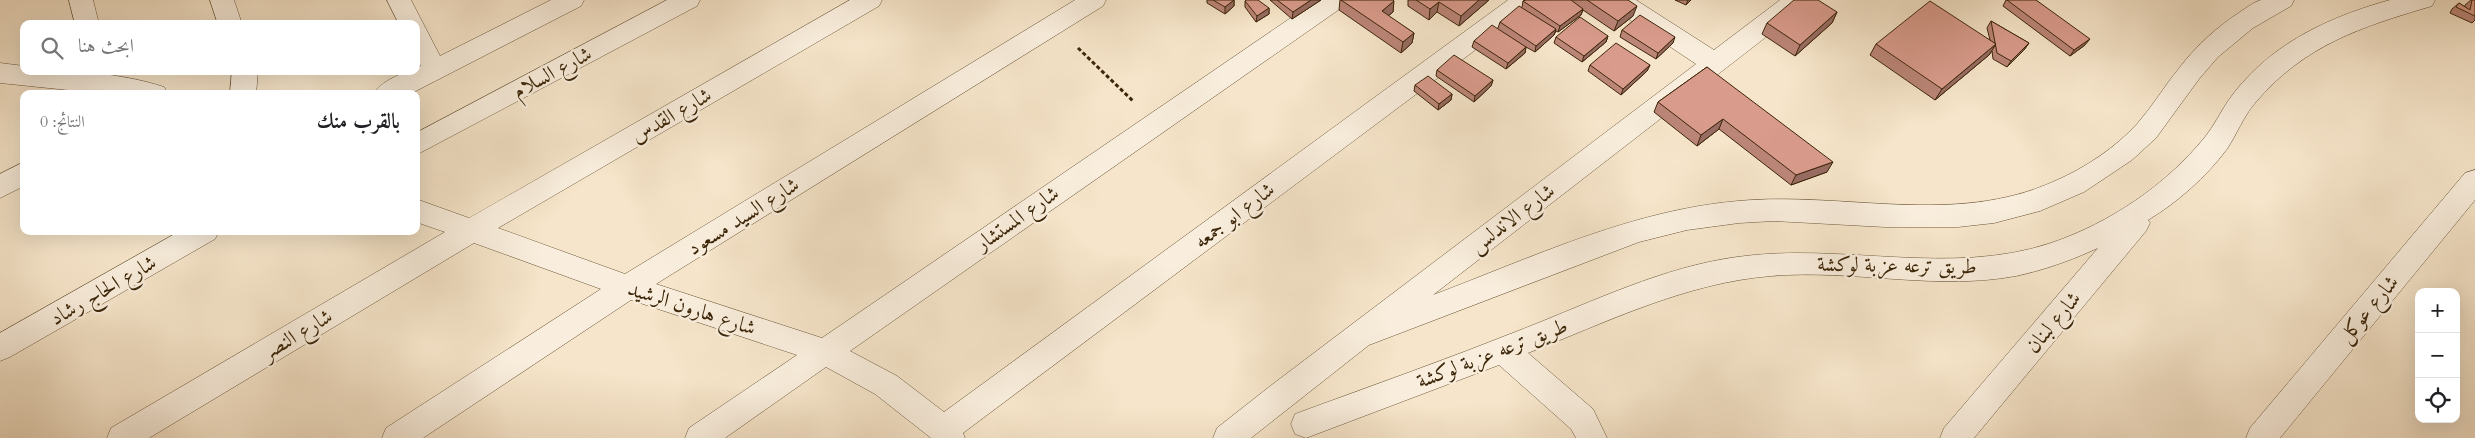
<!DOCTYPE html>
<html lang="ar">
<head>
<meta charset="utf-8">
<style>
  :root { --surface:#fff; --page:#f2f2f2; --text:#202124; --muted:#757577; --line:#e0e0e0 }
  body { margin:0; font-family:Cardo,Amiri,serif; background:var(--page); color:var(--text); direction:rtl }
  .controls { position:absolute; right:15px; bottom:15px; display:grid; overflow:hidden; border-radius:10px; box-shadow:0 5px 20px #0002 }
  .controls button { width:45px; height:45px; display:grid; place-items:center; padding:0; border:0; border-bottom:1px solid var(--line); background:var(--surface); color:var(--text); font:25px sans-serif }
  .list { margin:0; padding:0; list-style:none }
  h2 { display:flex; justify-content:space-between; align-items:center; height:65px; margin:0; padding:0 20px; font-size:21px }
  h2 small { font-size:16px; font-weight:400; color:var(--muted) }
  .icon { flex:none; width:28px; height:28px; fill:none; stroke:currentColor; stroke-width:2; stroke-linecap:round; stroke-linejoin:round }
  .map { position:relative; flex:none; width:2475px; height:438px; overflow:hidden; direction:ltr }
  .search { position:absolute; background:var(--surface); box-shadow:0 5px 20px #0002; left:20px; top:20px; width:400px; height:55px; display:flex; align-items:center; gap:12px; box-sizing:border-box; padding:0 18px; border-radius:10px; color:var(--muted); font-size:19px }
  .panel { position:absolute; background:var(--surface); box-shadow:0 5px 20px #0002; left:20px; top:90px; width:400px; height:145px; border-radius:10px; direction:rtl }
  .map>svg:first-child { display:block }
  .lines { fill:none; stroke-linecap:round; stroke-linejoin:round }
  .street-casing { stroke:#6a5639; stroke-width:1 }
  .path { stroke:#3c2609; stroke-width:3; stroke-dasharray:4 2.5; stroke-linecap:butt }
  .street { fill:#f9eedd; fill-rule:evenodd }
  .wall { fill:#bb8578; stroke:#3c2609 }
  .shaded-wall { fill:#986c62; stroke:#3c2609 }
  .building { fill:#d99b8c; stroke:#3c2609 }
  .labels { text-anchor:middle; stroke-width:4.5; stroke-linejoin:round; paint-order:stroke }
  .street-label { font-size:21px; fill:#3c2609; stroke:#f9eedd }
</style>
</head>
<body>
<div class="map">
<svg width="2475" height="438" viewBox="0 0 2475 438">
  <rect width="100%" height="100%" fill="#f6e5ca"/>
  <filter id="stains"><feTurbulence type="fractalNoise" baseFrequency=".004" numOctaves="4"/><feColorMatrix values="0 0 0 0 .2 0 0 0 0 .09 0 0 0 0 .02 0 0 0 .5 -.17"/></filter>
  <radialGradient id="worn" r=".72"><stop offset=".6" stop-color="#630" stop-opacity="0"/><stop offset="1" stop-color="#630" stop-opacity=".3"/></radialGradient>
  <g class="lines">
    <defs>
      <path id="street" d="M69 0H93L99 24H75Z
        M210 0H234L242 24H218Z
        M387 0H411L440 56 551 0H584L581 6 410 94H374C380 82 403 71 416 71V68L421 66 416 57V24H399Z
        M667 0H700L697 6 416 155V133Z
        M850 0H882L879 6 498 228 625 274 1075 0H1106L1103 6 656 284 822 338 1317 0H1347L1344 6 850 351 897 376 944 412 1508 0H1537L1534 6 963 433 965 438H931L875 394 826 367 725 438H685L689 428 797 355 631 300 423 438H382L386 428 601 289 474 243 149 438H107L111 428 445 232 416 222V199L469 218Z
        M1606 0H1636L1714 50 1780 0H1809L1806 6 1433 295C1531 258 1632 210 1738 201 1844 191 1954 227 2055 181 2085 168 2115 148 2137 124 2153 106 2165 85 2180 67 2197 45 2217 27 2240 12 2246 8 2254 2 2261 0 2270 0 2284 0 2294 0L2291 6 2253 28 2218 57 2199 79 2156 138 2132 160 2084 192 2040 211 1994 223 1958 227H1885L1774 221 1739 223 1687 230 1639 242 1369 345 1251 438H1213L1217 428 1269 387 1696 64 1609 6Z
        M2390 0H2435L2432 6C2361 27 2304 45 2255 103 2243 117 2237 134 2227 149 2206 177 2178 202 2148 220L2150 223 2146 231 1974 438H1940L1944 428 2098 248C2072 260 2044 270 2016 276 1935 291 1853 269 1771 276 1685 283 1607 322 1528 353L1593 409 1607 438H1576L1571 429 1499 365 1306 438 1295 434 1291 424 1295 414C1371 386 1448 359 1523 329 1592 302 1663 267 1737 257 1840 242 1950 277 2051 243 2110 223 2166 185 2205 137 2214 126 2220 113 2228 101 2237 88 2248 76 2260 65 2297 32 2343 13 2390 0Z
        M0 63 24 66V71C72 71 118 72 164 87L168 94H107L0 83Z
        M232 71H258L256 94H230Z
        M24 162V186L0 198V174Z
        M2475 170V200L2280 438H2246L2250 428 2465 173Z
        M180 231H219L215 239 10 357 0 361V333Z"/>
    </defs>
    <!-- street casing -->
    <use href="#street" class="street-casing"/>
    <!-- path -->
    <path class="path" d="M1078 48 1133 101"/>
    <!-- street -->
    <use href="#street" class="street"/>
  </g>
  <!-- wall -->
  <path class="wall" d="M1207 0H1234V6L1225 14 1207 3Z
    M1270 0H1321L1292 19Z
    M1340 0H1393V12L1388 16 1414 33 1412 43 1401 53 1339 10Z
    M1408 0H1489L1459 26 1437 12 1429 20 1408 6Z
    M1526 0H1628L1633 16 1614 31 1583 10 1581 15 1558 32 1556 31 1554 35 1535 52 1526 47 1525 53 1506 69 1472 47 1474 41 1498 28 1500 22 1522 7 1523 1Z
    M1675 0H1691L1686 5Z
    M2006 0H2036L2085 45 2070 56 2003 6Z
    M2471 0H2475V20L2472 23 2450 13 2452 9 2459 3 2465 7V5Z
    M1245 1 1269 8V14L1256 22 1245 7Z
    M1837 12 1832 23 1795 56 1762 34 1767 23Z
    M1991 21 2029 43 2024 50 2007 67 1993 59 1992 51 1989 55 1935 100 1870 55 1876 44 1990 40 1987 28Z
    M1622 30 1673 43 1656 59 1620 37Z
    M1608 36 1606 42 1582 62 1554 43 1556 37Z
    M1590 65H1650L1647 71 1621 95 1588 71Z
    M1707 67 1827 172 1791 185 1719 129 1697 146 1654 112 1658 102Z
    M1437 70 1493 80 1491 86 1474 102 1436 76Z
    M1415 85 1452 94 1451 100 1438 110 1414 91Z"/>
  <!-- shaded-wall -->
  <path class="shaded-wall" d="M1234 0V6L1225 14V7Z
    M1311 0H1321L1292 19 1293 12Z
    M1479 0H1489L1459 26 1461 16Z
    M1688 0H1691L1686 5Z
    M1394 1 1393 12 1380 22 1382 11Z
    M1439 2 1437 12 1429 20 1430 9Z
    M1637 6 1633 16 1614 31 1618 21Z
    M1269 8V14L1256 22 1257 16Z
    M1583 9 1581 15 1558 32 1560 26Z
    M1837 12 1832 23 1795 56 1800 45Z
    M1556 29 1554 35 1535 52 1536 46Z
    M1414 33 1412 43 1401 53 1403 42Z
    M1608 36 1606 42 1582 62 1584 56Z
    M1675 37 1673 43 1656 59 1658 53Z
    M2090 39 2085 45 2070 56 2074 50Z
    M2029 43 2024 50 2007 67 2011 61Z
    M1996 44 1989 55 1935 100 1942 89Z
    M1526 47 1525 53 1506 69 1508 63Z
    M1650 65 1647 71 1621 95 1623 89Z
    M1493 80 1491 86 1474 102 1475 96Z
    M1452 94 1451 100 1438 110 1439 104Z
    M1723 119 1719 129 1697 146 1701 135Z
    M1833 162 1827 172 1791 185 1796 175Z"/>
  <!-- building -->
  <path class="building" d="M1213 0H1234L1225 7Z
    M1246 0H1258L1269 8 1257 16 1245 1Z
    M1277 0H1311L1293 12Z
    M1341 0H1393L1394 1 1382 11 1414 33 1403 42Z
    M1416 0H1479L1461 16 1439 2 1430 9Z
    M1526 0H1571L1583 9 1560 26 1523 1Z
    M1587 0H1628L1637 6 1618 21Z
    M1794 0H1818L1837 12 1800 45 1767 23Z
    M2007 0H2036L2090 39 2074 50Z
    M2472 0H2475V16L2456 7 2459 3 2470 10Z
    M1930 1 1996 44 1942 89 1876 44Z
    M1519 6 1556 29 1536 46 1500 22Z
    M1640 15 1675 37 1658 53 1622 30Z
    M1580 17 1608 36 1584 56 1556 37Z
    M1991 21 2029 43 2011 61 1997 53Z
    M1492 25 1526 47 1508 63 1474 41Z
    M1616 43 1650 65 1623 89 1590 65Z
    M1454 55 1493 80 1475 96 1437 70Z
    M1707 67 1833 162 1796 175 1723 119 1701 135 1658 102Z
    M1428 76 1452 94 1439 104 1415 85Z"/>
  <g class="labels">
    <!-- street labels -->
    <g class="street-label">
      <text transform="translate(552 72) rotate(-28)" y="7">شارع السلام</text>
      <text transform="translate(671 115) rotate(-30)" y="7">شارع القدس</text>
      <text transform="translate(1234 215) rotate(-37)" y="7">شارع ابو جمعه</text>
      <text transform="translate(743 216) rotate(-32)" y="7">شارع السيد مسعود</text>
      <text transform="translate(1017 218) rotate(-35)" y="7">شارع المستشار</text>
      <text transform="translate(1512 218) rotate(-37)" y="7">شارع الاندلس</text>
      <text transform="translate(1897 265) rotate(1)" y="7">طريق ترعه عزبة لوكشة</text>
      <text transform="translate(103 290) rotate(-30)" y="7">شارع الحاج رشاد</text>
      <text transform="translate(692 308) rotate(18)" y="7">شارع هارون الرشيد</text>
      <text transform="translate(2368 309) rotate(-50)" y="7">شارع عوكل</text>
      <text transform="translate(2053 322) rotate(-50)" y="7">شارع لبنان</text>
      <text transform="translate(297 334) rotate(-31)" y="7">شارع النصر</text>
      <text transform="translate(1492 353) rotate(-21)" y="7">طريق ترعه عزبة لوكشة</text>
    </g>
  </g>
  <rect width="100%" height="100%" filter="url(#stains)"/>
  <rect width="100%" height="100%" fill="url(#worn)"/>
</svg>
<div class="controls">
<button>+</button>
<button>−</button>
<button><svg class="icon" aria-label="locate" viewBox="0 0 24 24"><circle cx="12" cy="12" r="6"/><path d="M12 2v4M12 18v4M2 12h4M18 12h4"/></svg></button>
</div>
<div class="search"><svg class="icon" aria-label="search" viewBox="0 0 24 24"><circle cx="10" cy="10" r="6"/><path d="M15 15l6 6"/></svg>ابحث هنا</div>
<section class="panel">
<h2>بالقرب منك<small>النتائج: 0</small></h2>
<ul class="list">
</ul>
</section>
</div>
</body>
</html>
